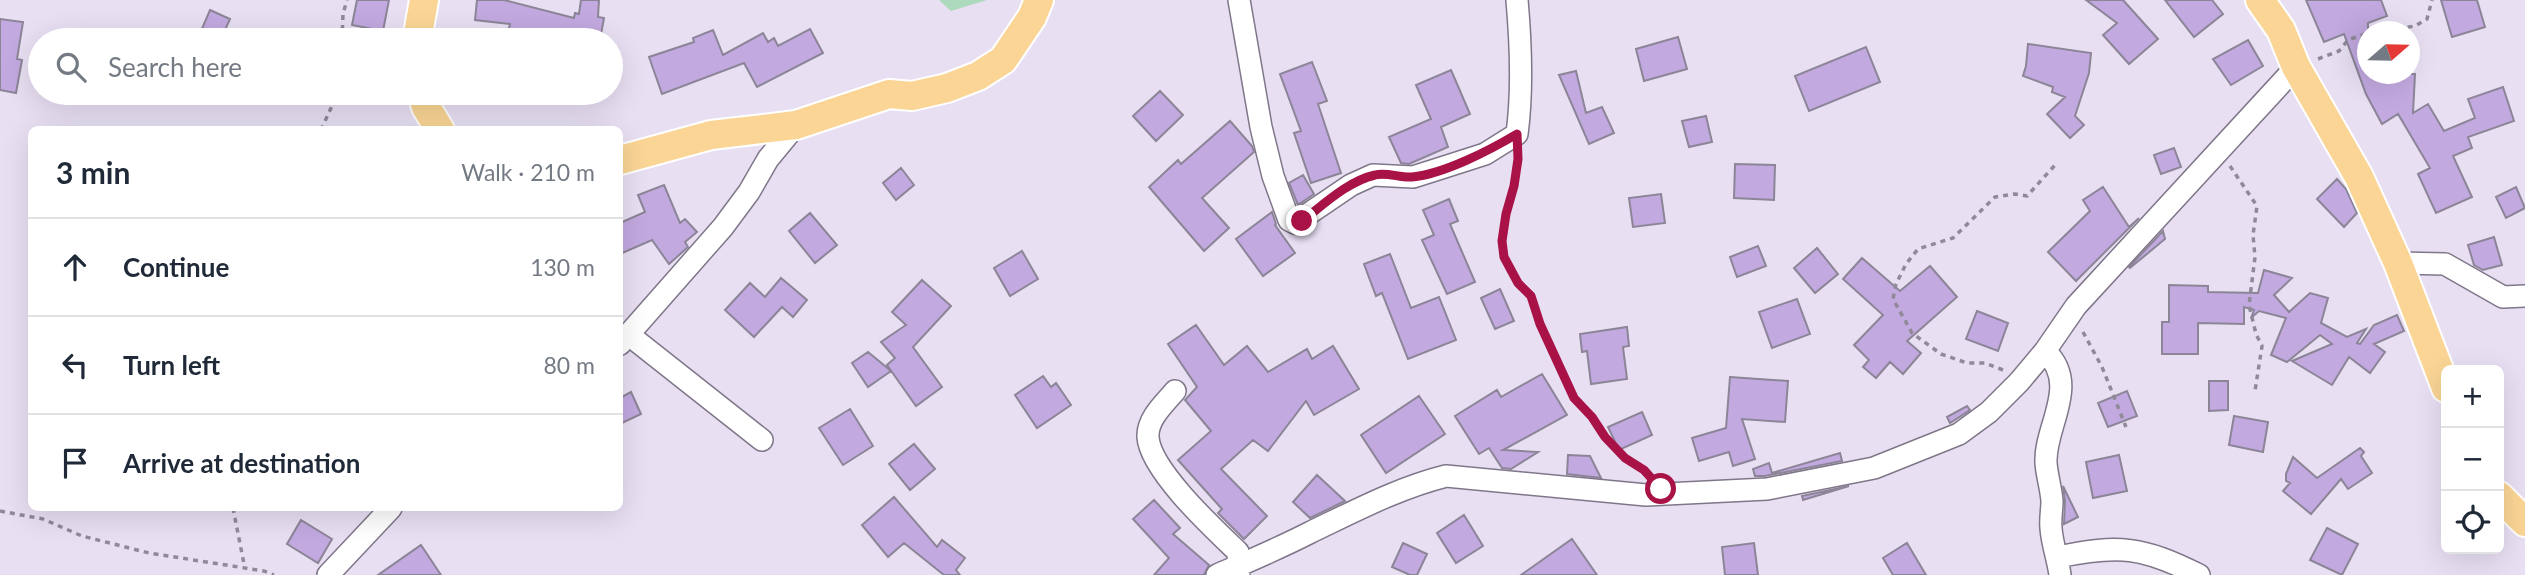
<!DOCTYPE html>
<html lang="en">
<head>
<meta charset="utf-8">
<style>
  :root { --surface:#fff; --page:#f6f6f7; --text:#1f2937; --muted:#747a83; --line:#e0e1e3 }
  body { margin:0; font-family:Lato,sans-serif; background:var(--page); color:var(--text) }
  .controls { position:absolute; right:21px; bottom:21px; display:grid; overflow:hidden; border-radius:10px; box-shadow:0 7px 28px #0002 }
  .controls button { width:63px; height:63px; display:grid; place-items:center; padding:0; border:0; border-bottom:2px solid var(--line); background:var(--surface); color:var(--text); font:35px sans-serif }
  .compass { position:absolute; left:2357px; top:21px; width:63px; height:63px; border-radius:50%; background:var(--surface); box-shadow:0 7px 28px #0002; rotate:70deg }
  .stop { position:absolute; width:21px; height:21px; margin:-16px; border:5px solid #a81247; border-radius:50%; background:#fff }
  .stop.end { background:#a81247; border-color:#fff; box-shadow:0 2px 7px #0008 }
  .list { margin:0; padding:0; list-style:none }
  h2 { display:flex; justify-content:space-between; align-items:center; height:91px; margin:0; padding:0 28px; font-size:30px }
  h2 small { font-size:23px; font-weight:400; color:var(--muted) }
  .list li { display:grid; grid-template-columns:46px 1fr auto; gap:21px; align-items:center; box-sizing:border-box; height:98px; padding:0 28px; border-top:2px solid var(--line) }
  .list b { display:block; font-size:26px; white-space:nowrap }
  .list em { font-size:23px; font-style:normal; color:var(--muted) }
  .icon { flex:none; width:38px; height:38px; fill:none; stroke:currentColor; stroke-width:2; stroke-linecap:round; stroke-linejoin:round }
  .map { position:relative; flex:none; width:2525px; height:575px; overflow:hidden }
  .search { position:absolute; background:var(--surface); box-shadow:0 7px 28px #0002; left:28px; top:28px; width:595px; height:77px; display:flex; align-items:center; gap:18px; box-sizing:border-box; padding:0 24px; border-radius:38px; color:var(--muted); font-size:26px }
  .panel { position:absolute; background:var(--surface); box-shadow:0 7px 28px #0002; left:28px; top:126px; width:595px; height:385px; border-radius:10px }
  .map>svg:first-child { display:block }
  .green { fill:#add9bd }
  .building { fill:#c2a9e0; stroke:#8c8597; stroke-width:2 }
  .lines { fill:none; stroke-linecap:round; stroke-linejoin:round }
  .minor-casing { stroke:#7f7789; stroke-width:24 }
  .major-casing { stroke:#fff; stroke-width:32 }
  .path { stroke:#908998; stroke-width:3.5; stroke-dasharray:5 5; stroke-linecap:butt }
  .minor { stroke:#fff; stroke-width:21 }
  .major { stroke:#fad595; stroke-width:28 }
  .route { stroke:#a81247; stroke-width:9 }
</style>
</head>
<body>
<div class="map">
<svg width="2525" height="575" viewBox="0 0 2525 575">
  <rect width="100%" height="100%" fill="#e8dff3"/>
  <!-- green -->
  <path class="green" d="M939 0H987L951 11Z"/>
  <!-- building -->
  <path class="building" d="M357 0H389L383 31 352 25Z
    M477 0H504L574 18 575 13 579 14 581 0H599L598 17 604 18 600 40H506L510 24 475 20Z
    M2086 0H2123L2158 39 2129 64 2103 35 2117 23Z
    M2165 0H2212L2223 14 2194 37Z
    M2306 0H2381L2387 16 2368 23V74H2415L2413 113 2428 104 2444 131 2475 118 2468 99 2503 87 2514 121 2468 137 2472 148 2453 156 2472 197 2436 213 2418 174 2430 168 2398 114 2382 124 2366 94 2344 34 2324 42Z
    M2441 0H2477L2485 27 2452 37Z
    M210 10 230 19 221 39 201 31Z
    M0 19 23 22 17 59 22 60 16 93 0 90Z
    M810 29 823 53 757 87 744 63 662 94 649 57 694 42 693 38 713 30 723 55 763 33 768 42 774 38 778 46Z
    M1678 37 1687 69 1644 81 1636 49Z
    M2248 40 2263 66 2231 85 2213 59Z
    M2028 44 2091 53 2089 73 2075 116 2084 125 2070 138 2047 114 2065 97 2052 92 2053 87 2023 76 2026 66Z
    M1866 47 1880 82 1809 111 1795 76Z
    M1312 62 1327 101 1318 104 1341 173 1311 183 1294 133 1301 131 1280 74Z
    M1451 70 1470 114 1441 127 1448 147 1409 164 1401 163 1389 137 1431 119 1416 85Z
    M1576 71 1586 113 1602 107 1614 133 1589 144 1559 75Z
    M1160 91 1183 115 1156 141 1133 116Z
    M1706 116 1712 142 1689 147 1682 121Z
    M1230 121 1252 146 1254 152 1202 198 1229 228 1204 251 1149 187 1178 160 1181 164Z
    M2174 148 2181 167 2161 174 2154 155Z
    M1735 164 1775 165 1774 200 1734 198Z
    M901 168 914 185 896 200 883 183Z
    M1303 175 1314 194 1298 205 1289 183Z
    M2337 179 2346 189 2357 213 2344 227 2317 199Z
    M664 185 680 223 685 219 697 232 685 242 688 247 669 264 652 240 620 254V223L645 212 638 195Z
    M2103 187 2129 227 2139 218 2076 281 2048 252 2090 211 2083 200Z
    M2516 187 2525 208 2506 218 2496 197Z
    M1661 194 1665 223 1633 227 1629 198Z
    M1449 199 1458 221 1450 224 1475 282 1447 294 1422 240 1434 235 1423 210Z
    M1272 212 1276 224 1275 225 1295 253 1263 276 1236 239Z
    M810 213 837 245 815 263 789 231Z
    M2163 231 2165 239 2130 268 2129 267Z
    M2494 237 2502 265 2483 270 2474 265 2468 245Z
    M1758 246 1766 266 1737 277 1730 257Z
    M1817 248 1838 274 1815 293 1794 268Z
    M1022 251 1038 279 1010 296 994 268Z
    M1390 254 1411 308 1439 297 1456 340 1408 359 1382 293 1376 296 1364 264Z
    M1862 258 1900 291 1930 266 1957 297 1907 341 1921 353 1903 374 1890 362 1876 378 1863 367 1869 360 1854 345 1883 315 1843 279Z
    M2264 270 2292 278 2274 295 2289 312 2310 293 2328 298 2321 323 2347 337 2366 329 2357 343 2360 344 2374 325 2397 315 2404 331 2374 344 2385 352 2370 373 2349 357 2332 385 2292 361 2332 344 2320 335 2287 362 2271 355 2286 318 2259 311 2251 318 2254 310 2244 307V324L2198 323V354H2162V322H2169V285L2208 286V292L2258 293Z
    M781 278 807 300 793 317 782 307 754 337 725 310 750 283 765 297Z
    M922 280 951 306 913 347 942 387 916 406 887 365 895 358 881 342 906 325 892 312Z
    M1500 289 1514 321 1495 329 1481 298Z
    M1797 299 1810 334 1772 348 1759 312Z
    M1977 311 2008 323 1998 351 1966 339Z
    M1196 325 1224 365 1247 346 1268 372 1307 349 1312 359 1333 346 1359 389 1314 415 1306 401 1268 451 1253 440 1221 469 1267 516 1244 539 1218 513 1222 509 1178 460 1211 431 1185 400 1197 387 1168 344Z
    M1627 327 1629 346 1623 347 1627 379 1591 384 1587 351 1582 352 1580 334Z
    M868 352 891 371 868 387 852 363Z
    M1542 374 1567 415 1503 450 1538 452 1511 469 1502 468 1489 448 1479 454 1455 416 1497 390 1501 397Z
    M1043 376 1051 387 1056 383 1071 405 1037 428 1015 395Z
    M1730 377 1788 381 1785 422 1742 419 1755 459 1733 466 1729 452 1699 461 1692 438 1726 428Z
    M2209 381H2228V410L2209 411Z
    M2127 391 2137 416 2108 427 2098 403Z
    M631 392 641 414 620 424V398Z
    M1419 396 1445 434 1386 473 1361 435Z
    M1967 406 1970 410 1950 423 1947 417Z
    M850 409 873 446 843 465 819 428Z
    M1642 412 1652 435 1619 450 1608 427Z
    M2234 416 2268 422 2263 452 2229 445Z
    M914 444 935 469 910 490 889 464Z
    M2360 448 2364 452 2361 456 2372 473 2348 489 2341 479 2311 514 2283 491 2290 483 2286 481V474L2293 457 2317 478Z
    M1840 453 1842 461 1765 476H1755L1753 469 1769 463 1772 473Z
    M1568 455 1590 456 1601 478 1567 474Z
    M2119 455 2127 491 2093 498 2086 462Z
    M1317 475 1345 501 1310 518 1293 502Z
    M1849 486 1803 500 1802 496Z
    M2063 486 2078 517 2064 524 2065 501Z
    M894 497 937 547 942 540 965 558 956 570 960 575H944L904 543 888 557 862 525Z
    M1154 500 1180 528 1173 534 1209 565 1204 575H1154L1169 558 1133 519Z
    M1464 515 1483 546 1456 563 1437 533Z
    M301 520 332 539 318 563 287 544Z
    M2327 528 2358 544 2342 575 2310 560Z
    M1572 539 1597 575H1521Z
    M1403 543 1427 554 1417 575H1410L1392 567Z
    M1754 543 1758 575H1725L1722 547Z
    M1907 543 1926 575H1893L1883 558Z
    M421 545 441 575H378Z"/>
  <g class="lines">
    <defs>
      <path id="minor" d="M1239 0 1261 127 1273 176 1289 220 1295 223 1351 185 1373 175 1413 177 1432 171 1485 154 1517 134C1523 89 1521 45 1517 0
        M2398 263 2445 264 2503 297 2525 296
        M629 335 762 440
        M620 344 723 227 749 192 768 159 796 125
        M2045 351C2081 385 2044 426 2046 463 2047 476 2051 488 2052 501 2052 510 2050 519 2051 528 2052 544 2058 559 2060 575
        M1175 391C1164 404 1147 419 1148 437 1150 470 1214 529 1238 552L1239 575
        M2058 557C2119 544 2143 547 2199 575
        M328 575 391 508
        M1217 575C1249 561 1280 548 1311 532 1355 511 1398 488 1446 476L1646 495 1767 489 1874 468 1959 434 1989 412 2019 382 2045 351 2076 306 2296 67"/>
      <path id="major" d="M2260 0 2281 30 2296 67 2359 177 2398 263 2446 388
        M417 40 424 0
        M422 93 426 107 440 130
        M620 160 711 135 796 125 889 94 912 96 947 88 978 76 1003 60 1032 17 1039 0
        M2499 496 2525 522"/>
    </defs>
    <!-- minor casing -->
    <use href="#minor" class="minor-casing"/>
    <!-- major casing -->
    <use href="#major" class="major-casing"/>
    <!-- path -->
    <path class="path" d="M2378 32 2415 26 2427 19 2432 0
      M342 40 343 14 347 0
      M2318 59 2339 51 2348 40 2368 33
      M321 130 331 108 336 93
      M1518 157 1502 241 1504 257 1518 283 1531 296 1540 324 1574 398 1592 417 1605 437 1625 458 1647 473
      M2230 166 2257 206 2253 235 2255 257 2249 305 2256 334 2262 346 2255 391
      M2083 332 2102 367 2126 427
      M2003 370 1985 363H1967L1941 354 1912 333 1893 299 1896 284 1906 264 1918 249 1953 238 1995 197 2015 194 2027 196 2056 164
      M233 508 245 569
      M0 511 43 519 82 536 149 553 264 571 274 575"/>
    <!-- minor -->
    <use href="#minor" class="minor"/>
    <!-- major -->
    <use href="#major" class="major"/>
  </g>
  <g class="lines">
    <!-- route -->
    <path class="route" d="M1302 221C1323 205 1348 181 1375 175 1387 172 1400 178 1412 177 1444 174 1490 150 1517 134L1518 159 1514 186 1506 214 1502 241 1504 257 1518 283 1531 296 1540 324 1574 398 1592 417 1605 437 1625 458 1644 470 1661 489"/>
  </g>
</svg>
<div class="controls">
<button>+</button>
<button>−</button>
<button><svg class="icon" aria-label="locate" viewBox="0 0 24 24"><circle cx="12" cy="12" r="6"/><path d="M12 2v4M12 18v4M2 12h4M18 12h4"/></svg></button>
</div>
<svg class="compass" viewBox="-18 -18 36 36"><path d="M0-13l5 13h-10z" fill="#e53935"/><path d="M0 13l5-13h-10z" fill="#747a83"/></svg>
<div class="stop" style="left:1661px;top:489px"></div>
<div class="stop end" style="left:1302px;top:221px"></div>
<div class="search"><svg class="icon" aria-label="search" viewBox="0 0 24 24"><circle cx="10" cy="10" r="6"/><path d="M15 15l6 6"/></svg>Search here</div>
<section class="panel">
<h2>3 min<small>Walk · 210 m</small></h2>
<ul class="list">
<li><svg class="icon" aria-label="ahead" viewBox="0 0 24 24"><path d="M12 20V5M6 11l6-6 6 6"/></svg><div><b>Continue</b></div><em>130 m</em></li>
<li><svg class="icon" aria-label="left" viewBox="0 0 24 24"><path d="M17 20v-9H6M10 6l-5 5 5 5"/></svg><div><b>Turn left</b></div><em>80 m</em></li>
<li><svg class="icon" aria-label="arrive" viewBox="0 0 24 24"><path d="M6 21V4h12l-3 4 3 4H6"/></svg><div><b>Arrive at destination</b></div></li>
</ul>
</section>
</div>
</body>
</html>
